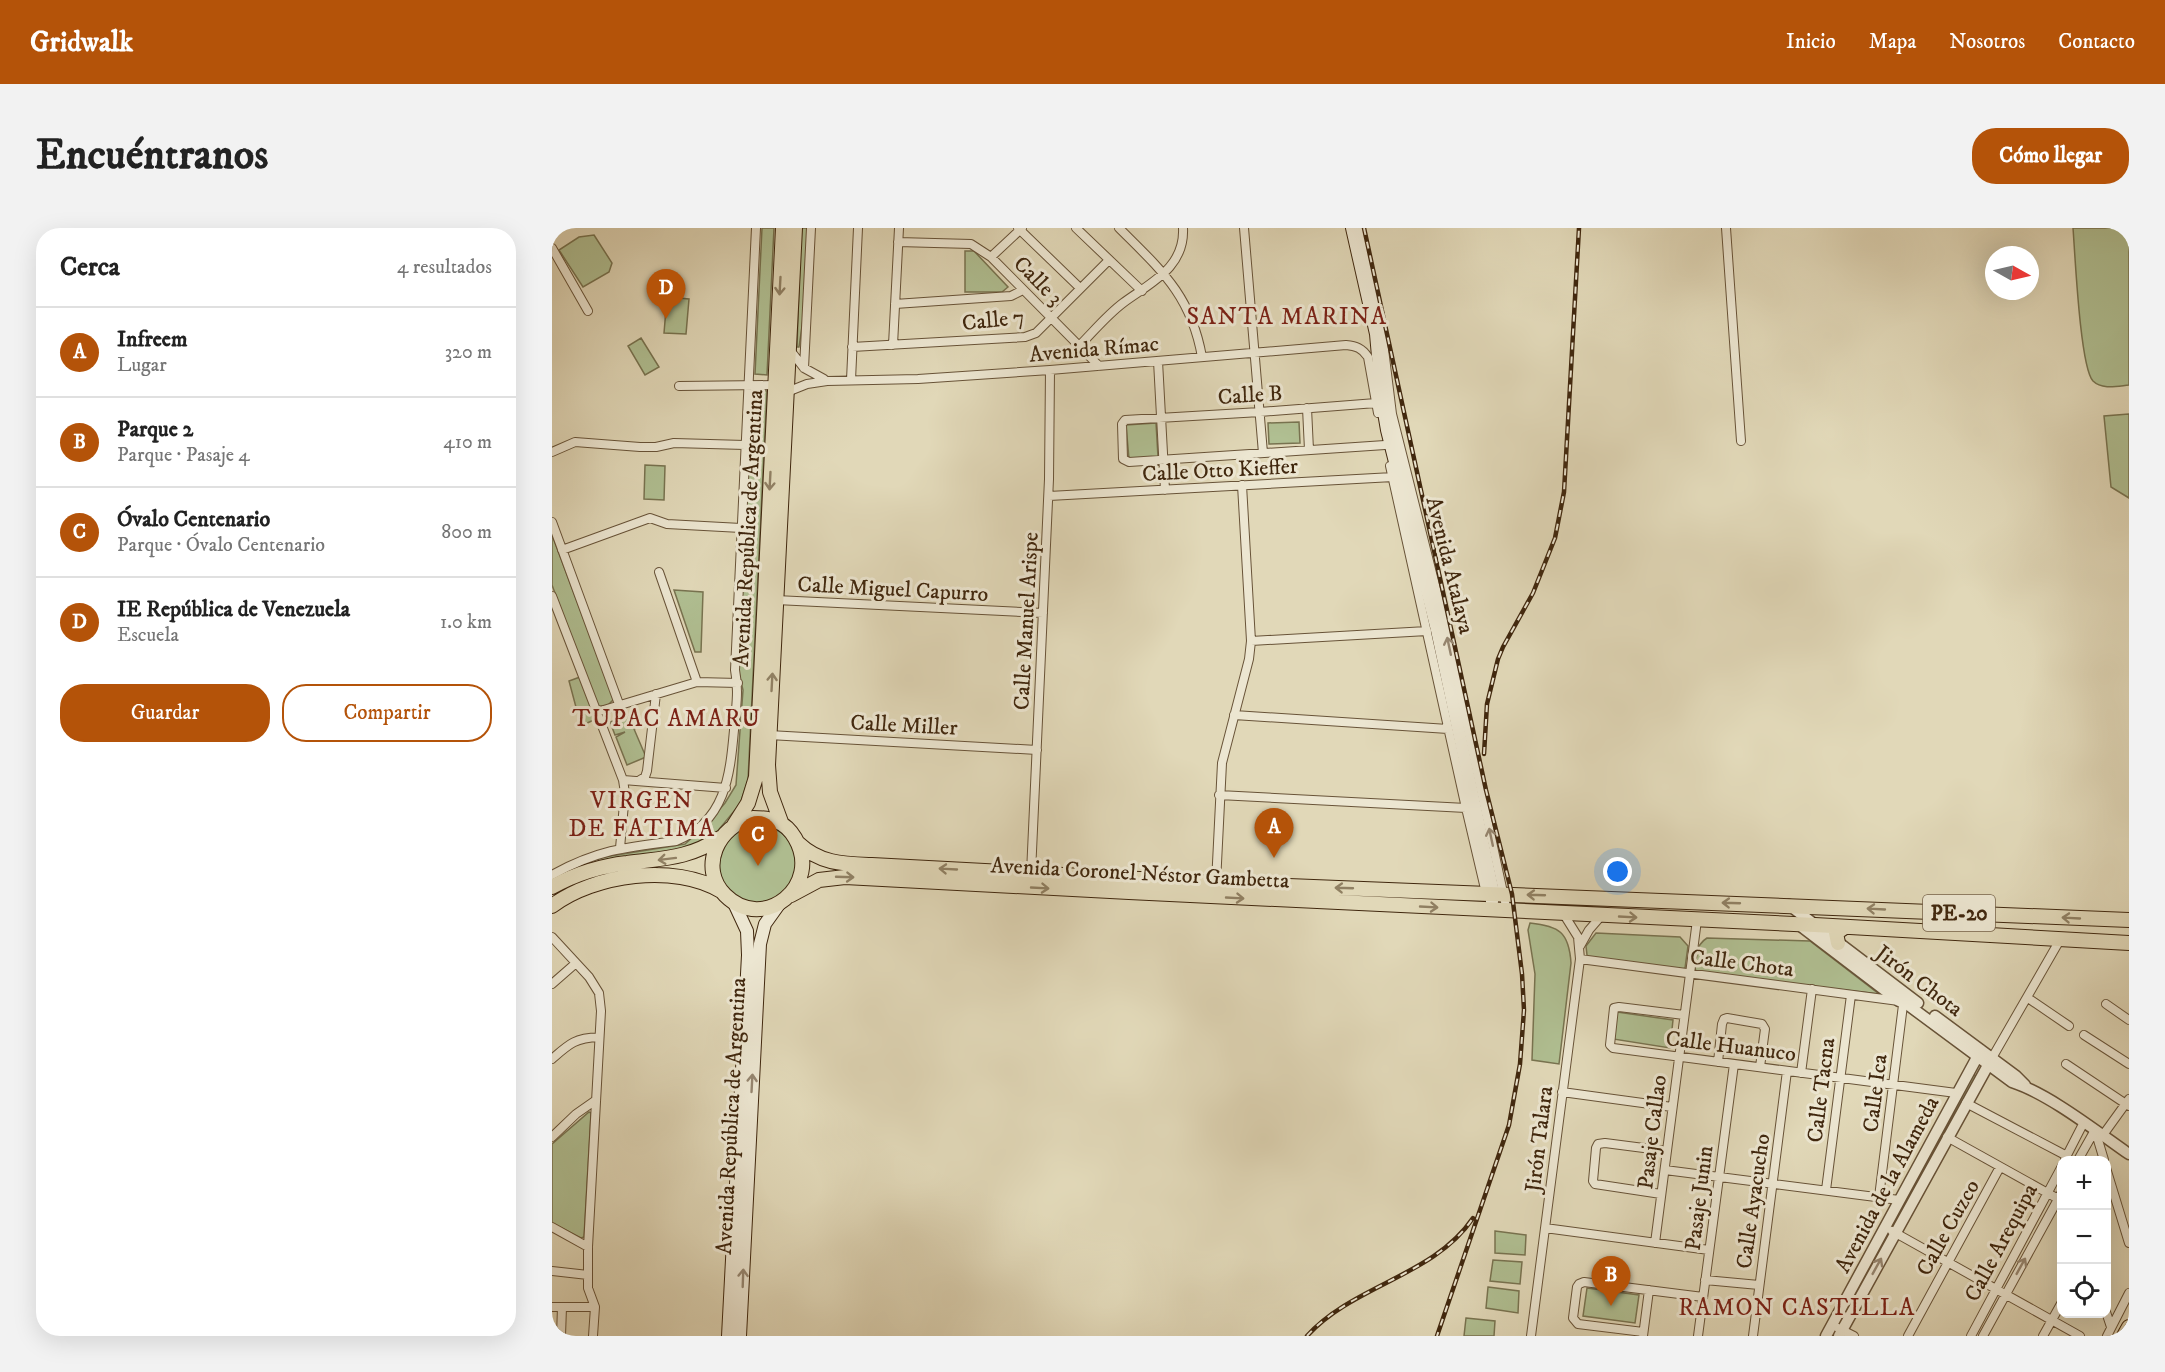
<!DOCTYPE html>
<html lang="es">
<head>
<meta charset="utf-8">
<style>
  :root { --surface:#fff; --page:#f2f2f2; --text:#222; --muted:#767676; --line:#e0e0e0; --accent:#b45309 }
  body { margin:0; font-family:"IM FELL DW Pica",serif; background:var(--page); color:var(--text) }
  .controls { position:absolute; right:18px; bottom:18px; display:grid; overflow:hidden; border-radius:12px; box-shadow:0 6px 24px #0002 }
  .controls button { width:54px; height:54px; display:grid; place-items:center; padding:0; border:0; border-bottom:2px solid var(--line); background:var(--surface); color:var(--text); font:30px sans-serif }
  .compass { position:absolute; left:1433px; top:18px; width:54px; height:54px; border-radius:50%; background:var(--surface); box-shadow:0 6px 24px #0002; rotate:98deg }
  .you { position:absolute; left:1066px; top:644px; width:21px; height:21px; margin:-15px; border:4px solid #fff; border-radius:50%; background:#1a73e8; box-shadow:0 0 0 9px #1a73e833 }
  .badge { display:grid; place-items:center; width:39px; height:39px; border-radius:50%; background:var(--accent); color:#fff; font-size:20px; font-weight:700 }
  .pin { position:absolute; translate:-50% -50px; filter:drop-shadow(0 2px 3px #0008) }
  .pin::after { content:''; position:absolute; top:32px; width:21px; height:18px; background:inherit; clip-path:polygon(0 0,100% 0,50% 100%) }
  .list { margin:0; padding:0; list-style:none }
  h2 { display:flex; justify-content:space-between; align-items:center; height:78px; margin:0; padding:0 24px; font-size:26px }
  h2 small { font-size:20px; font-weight:400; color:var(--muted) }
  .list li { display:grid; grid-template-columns:39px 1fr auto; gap:18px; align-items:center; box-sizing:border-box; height:90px; padding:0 24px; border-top:2px solid var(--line) }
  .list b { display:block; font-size:22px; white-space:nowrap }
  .list p { margin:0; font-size:20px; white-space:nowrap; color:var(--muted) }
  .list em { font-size:20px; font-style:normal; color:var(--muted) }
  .actions { display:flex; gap:12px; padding:18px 24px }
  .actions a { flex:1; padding:14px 0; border:2px solid var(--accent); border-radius:24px; text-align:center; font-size:21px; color:var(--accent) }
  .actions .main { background:var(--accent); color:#fff }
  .icon { flex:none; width:33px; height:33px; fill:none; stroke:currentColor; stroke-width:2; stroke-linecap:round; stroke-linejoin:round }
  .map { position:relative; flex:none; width:1577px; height:1108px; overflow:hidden; border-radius:24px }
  header { display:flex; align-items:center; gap:36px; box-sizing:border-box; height:84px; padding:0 30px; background:var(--accent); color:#fff }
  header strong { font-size:28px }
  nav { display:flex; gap:33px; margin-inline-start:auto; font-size:21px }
  .intro { display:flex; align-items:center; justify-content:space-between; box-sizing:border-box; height:144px; padding:0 36px }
  h1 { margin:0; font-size:42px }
  .button { padding:15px 27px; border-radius:24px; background:var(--accent); color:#fff; font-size:21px; font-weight:700 }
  main { display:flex; gap:36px; padding:0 36px }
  aside { flex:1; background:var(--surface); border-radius:24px; box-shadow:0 6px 24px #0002 }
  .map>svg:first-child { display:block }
  .green { fill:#b0bf92; stroke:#787350; stroke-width:1.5 }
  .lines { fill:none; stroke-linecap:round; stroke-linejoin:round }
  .minor-casing { stroke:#685338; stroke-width:10 }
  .tertiary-casing { stroke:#685338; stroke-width:13 }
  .secondary-casing { stroke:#40270e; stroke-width:14 }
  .primary-casing { stroke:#40270e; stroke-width:16 }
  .trunk-casing { stroke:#40270e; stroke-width:16 }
  .minor { stroke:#ece6d1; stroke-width:8 }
  .tertiary { stroke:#ece6d1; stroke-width:10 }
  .secondary { stroke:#ece6d1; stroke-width:12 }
  .primary { stroke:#e1d8b8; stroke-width:14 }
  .trunk { stroke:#e1d8b8; stroke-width:14 }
  .rail-casing { stroke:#40270e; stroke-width:4.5 }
  .rail { stroke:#ece6d1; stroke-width:2; stroke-dasharray:7; stroke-linecap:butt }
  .oneway { stroke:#908063 }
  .oneway2 { stroke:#968670 }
  .labels { text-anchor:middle; stroke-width:6; stroke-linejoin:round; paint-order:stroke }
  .shield { fill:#ece6d1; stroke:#746048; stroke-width:1.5 }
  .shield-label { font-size:21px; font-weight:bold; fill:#40270e }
  .street-label { font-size:22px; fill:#40270e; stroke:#ece6d1 }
  .neighbourhood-label { font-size:24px; letter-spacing:1.5px; fill:#7a1f14; stroke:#ece6d1 }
</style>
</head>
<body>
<header>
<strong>Gridwalk</strong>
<nav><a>Inicio</a><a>Mapa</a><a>Nosotros</a><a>Contacto</a></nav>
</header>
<div class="intro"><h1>Encuéntranos</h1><a class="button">Cómo llegar</a></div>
<main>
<aside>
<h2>Cerca<small>4 resultados</small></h2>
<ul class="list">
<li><span class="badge">A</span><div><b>Infreem</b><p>Lugar</p></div><em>320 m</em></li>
<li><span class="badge">B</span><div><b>Parque 2</b><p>Parque · Pasaje 4</p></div><em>410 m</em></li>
<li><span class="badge">C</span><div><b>Óvalo Centenario</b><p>Parque · Óvalo Centenario</p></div><em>800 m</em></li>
<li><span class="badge">D</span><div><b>IE República de Venezuela</b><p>Escuela</p></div><em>1.0 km</em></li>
</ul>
<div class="actions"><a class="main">Guardar</a><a>Compartir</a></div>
</aside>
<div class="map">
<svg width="1577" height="1108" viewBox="0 0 1577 1108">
  <rect width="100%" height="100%" fill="#e1d8b8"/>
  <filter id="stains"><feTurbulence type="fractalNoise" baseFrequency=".00333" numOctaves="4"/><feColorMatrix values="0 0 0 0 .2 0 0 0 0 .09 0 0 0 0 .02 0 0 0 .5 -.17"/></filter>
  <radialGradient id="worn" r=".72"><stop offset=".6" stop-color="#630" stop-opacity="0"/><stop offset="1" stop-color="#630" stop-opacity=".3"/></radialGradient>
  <!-- green -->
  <path class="green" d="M210 0H222L215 147 203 146Z
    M249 0H257L252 85 247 119H245Z
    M1521 0H1577V157C1566 158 1550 162 1541 153 1528 139 1523 25 1521 0Z
    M42 7 60 35 57 44 31 59 7 22 27 9Z
    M413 23H422L456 59 450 64H413Z
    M115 69 137 71 134 106 112 105Z
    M89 110 107 139 93 147 76 118Z
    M199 162 215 163 196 552 188 576 164 605 137 624 47 638 46 630 133 616 155 596 173 575 184 557 191 462 186 441Z
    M1577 186V270L1559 259 1552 188Z
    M747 194 748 215 717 216 716 195Z
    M604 195 606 229 577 231 574 197Z
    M93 237 113 238 112 272 92 271Z
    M0 307 62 471 55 478H45L0 357Z
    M122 362 151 364 149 424H143Z
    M28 449 44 491 33 496 25 483 17 453Z
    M82 486 87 499 82 501 94 529 75 537 64 509 73 504 63 507 58 494Z
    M167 636a39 39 0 1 1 78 0a39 39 0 1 1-78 0Z
    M978 695C1007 698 1017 704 1019 735L1007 836 980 832 983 746 976 702Z
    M1044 705 1128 709 1136 718 1133 740 1131 741 1039 730 1035 727 1034 718Z
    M1155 710 1258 713 1327 766 1145 745C1138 735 1145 716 1155 710Z
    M1065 784 1121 792 1118 820 1061 811Z
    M1421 846 1424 848 1346 997 1340 993Z
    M37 884 39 885 32 1009 29 1010 0 995V916Z
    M943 1003 974 1007 973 1027 943 1025Z
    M941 1032 970 1034 968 1056 938 1053Z
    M936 1059 967 1063 966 1085 934 1080Z
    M1035 1060 1087 1067 1083 1095 1031 1088Z
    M914 1090 943 1093 942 1108H912Z"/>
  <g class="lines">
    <defs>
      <path id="minor" d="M466 0 528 60
        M524 0 590 63
        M567 0C609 42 639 67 650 129
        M692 0 711 225
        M807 0 830 105 840 186 894 401 955 683
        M1174 0 1189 213
        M346 14 419 16 439 29 547 138
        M0 20 36 83
        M439 29 470 0
        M343 76 459 68 471 62
        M341 117 347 0
        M528 117C542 103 555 87 571 75 598 55 633 40 631 0
        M300 119 473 109 484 105 557 32
        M238 122 252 140 272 151
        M606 133 613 262
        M252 140 259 0
        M299 152 306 0
        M127 158 223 157
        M235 164 255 156 275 153 366 151 498 142 794 117C804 118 810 120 816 129L826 185
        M824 175 708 184 573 192 570 196 571 231 577 234 833 217
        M755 180 757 222
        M0 224 23 214 88 219H104L122 215 193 217
        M838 238 914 580 934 665
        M497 268 841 249
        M0 294 67 476
        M10 322 98 290 115 296 189 300
        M107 344 145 454
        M0 368 71 552 73 565 68 620
        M224 372 491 385
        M699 413 875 403
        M45 484 145 454 186 455
        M682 487 896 501
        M217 507 485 522
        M71 552 174 560
        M88 552 93 549 95 543 104 466
        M667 567 914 580
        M479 645 497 251 498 142
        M0 647C45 622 74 619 124 613 173 594 178 548 182 502 184 481 187 462 183 442L204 0
        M664 655 670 535 697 431 699 413 690 257
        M0 709 37 749 47 765 49 783 36 1019V1060L43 1079 41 1108
        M1028 718 1037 702 1050 687
        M1028 731 1347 773
        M0 756 24 735
        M1476 770 1517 798
        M1554 776 1577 792
        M1132 787 1067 779 1062 780 1058 817 1061 820 1404 865
        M1532 807 1577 836
        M1440 830 1509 710
        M0 831C17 816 23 810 47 809
        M1166 834 1170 796 1172 791 1175 790 1210 796 1213 801 1208 839
        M1514 836 1577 878
        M1249 845 1260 761
        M1010 864 1120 879
        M1414 875 1515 928
        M1543 902 1552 932
        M1551 907 1577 871
        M0 909 24 886 44 872
        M1395 909 1510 973
        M1513 931 1532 894
        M1526 932 1543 902
        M1554 940 1577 1015
        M1113 942 1347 972
        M1274 962 1299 767
        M1109 966 1043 956 1041 953 1044 920 1046 916 1053 915 1115 923
        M1327 969 1352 769
        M0 999 36 1019
        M993 1000 1157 1022
        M1340 1003 1528 1108
        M1103 1015 1145 692
        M0 1043 36 1047
        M1153 1052 1207 1057
        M0 1079H43
        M1554 1084 1559 1099
        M1286 1100 1302 1108
        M1091 1104 1026 1096 1021 1090 1025 1059 1027 1056 1032 1054 1151 1069
        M9 1108 10 1079
        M979 1108 1028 731 1026 709 1011 685
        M1091 1108 1097 1062
        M1146 1108 1182 836
        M1201 1108 1235 843
        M1356 1108 1448 939
        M1419 1108 1510 938
        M1431 1108 1510 964
        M1491 1108 1510 1074
        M1555 1108 1577 1065"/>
      <path id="tertiary" d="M1237 677 1366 775
        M1246 696 1347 773 1352 774 1460 854C1497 866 1544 903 1577 926
        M1383 788 1464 848 1473 857
        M1274 1108 1429 822
        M1287 1108 1440 830"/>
      <path id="secondary" d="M800 0 824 106 830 173 835 202 885 402 940 659V674
        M176 1108 196 727 195 703 182 675
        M188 1108 208 716 213 696 228 675"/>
      <path id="primary" d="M201 590C220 590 233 593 243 610 271 657 212 706 173 667 146 640 166 597 201 590Z
        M229 594 218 564 216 537 243 0
        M182 597 196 575 204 549 231 0
        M246 615C268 636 292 636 320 637L664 655 1577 692
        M0 659C23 646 49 638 75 635 111 630 136 631 168 610
        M239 667 267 652 293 649 577 664 1263 697 1577 715
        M0 678C42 646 123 635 169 663
        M1286 715 1284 705 1293 699"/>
      <path id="trunk" d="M1572 1108 1577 1099"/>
    </defs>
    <!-- minor casing -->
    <use href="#minor" class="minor-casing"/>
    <!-- tertiary casing -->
    <use href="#tertiary" class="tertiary-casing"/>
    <!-- secondary casing -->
    <use href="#secondary" class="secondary-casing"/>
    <!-- primary casing -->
    <use href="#primary" class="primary-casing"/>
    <!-- trunk casing -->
    <use href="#trunk" class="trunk-casing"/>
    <!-- minor -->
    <use href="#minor" class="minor"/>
    <!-- tertiary -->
    <use href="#tertiary" class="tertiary"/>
    <!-- secondary -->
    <use href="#secondary" class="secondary"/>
    <!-- primary -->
    <use href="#primary" class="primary"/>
    <!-- trunk -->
    <use href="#trunk" class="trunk"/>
    <defs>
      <path id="rail" d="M812 0 934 562 960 666 970 746 972 782 968 836 957 897 885 1108
        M932 526 935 476 946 431 951 419 981 365 1003 310 1012 264 1027 0
        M755 1108C801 1057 882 1048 921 990"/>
    </defs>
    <!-- rail casing -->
    <use href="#rail" class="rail-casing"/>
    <!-- rail -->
    <use href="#rail" class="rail"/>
  </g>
  <!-- one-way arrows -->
  <defs><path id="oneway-shaft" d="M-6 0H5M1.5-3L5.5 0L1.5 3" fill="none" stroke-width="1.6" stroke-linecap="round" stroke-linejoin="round" transform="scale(1.5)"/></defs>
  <g class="oneway">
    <use href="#oneway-shaft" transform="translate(228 58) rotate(93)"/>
    <use href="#oneway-shaft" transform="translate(218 253) rotate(93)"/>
    <use href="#oneway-shaft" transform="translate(220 454) rotate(-87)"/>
    <use href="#oneway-shaft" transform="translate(115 631) rotate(173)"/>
    <use href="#oneway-shaft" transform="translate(396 641) rotate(-177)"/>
    <use href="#oneway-shaft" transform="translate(293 649) rotate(2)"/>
    <use href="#oneway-shaft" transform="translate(488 660) rotate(3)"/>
    <use href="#oneway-shaft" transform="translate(792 660) rotate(-178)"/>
    <use href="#oneway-shaft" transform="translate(984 667) rotate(-178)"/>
    <use href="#oneway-shaft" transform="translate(683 670) rotate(3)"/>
    <use href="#oneway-shaft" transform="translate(1179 675) rotate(-178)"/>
    <use href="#oneway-shaft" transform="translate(877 679) rotate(3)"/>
    <use href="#oneway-shaft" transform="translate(1324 681) rotate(-177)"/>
    <use href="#oneway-shaft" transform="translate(1076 689) rotate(3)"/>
    <use href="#oneway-shaft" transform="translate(1519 690) rotate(-177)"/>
  </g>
  <g class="oneway2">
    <use href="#oneway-shaft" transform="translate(897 418) rotate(-102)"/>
    <use href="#oneway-shaft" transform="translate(939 609) rotate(-102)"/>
    <use href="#oneway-shaft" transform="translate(200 855) rotate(-87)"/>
    <use href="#oneway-shaft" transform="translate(1325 1038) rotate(-61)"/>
    <use href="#oneway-shaft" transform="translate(1469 1038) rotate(-61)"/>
    <use href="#oneway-shaft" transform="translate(191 1050) rotate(-88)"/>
  </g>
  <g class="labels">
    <!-- shield labels -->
    <rect class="shield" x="1371" y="667" width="72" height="36" rx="4.5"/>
    <g class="shield-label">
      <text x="1407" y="692">PE-20</text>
    </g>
    <!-- street labels -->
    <g class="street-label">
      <text transform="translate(487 52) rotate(45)" y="8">Calle 3</text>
      <text transform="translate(441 91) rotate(-6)" y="8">Calle 7</text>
      <text transform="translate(542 120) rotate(-5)" y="8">Avenida Rímac</text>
      <text transform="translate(698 166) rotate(-4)" y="8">Calle B</text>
      <text transform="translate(668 241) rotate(-3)" y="8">Calle Otto Kieffer</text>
      <text transform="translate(195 300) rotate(-87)" y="8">Avenida República de Argentina</text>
      <text transform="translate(899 337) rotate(76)" y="8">Avenida Atalaya</text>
      <text transform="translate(341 360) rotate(3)" y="8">Calle Miguel Capurro</text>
      <text transform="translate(473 393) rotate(-87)" y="8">Calle Manuel Arispe</text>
      <text transform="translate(352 496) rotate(3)" y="8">Calle Miller</text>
      <text transform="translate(588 644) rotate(3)" y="8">Avenida Coronel Néstor Gambetta</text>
      <text transform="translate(1190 734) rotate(7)" y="8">Calle Chota</text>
      <text transform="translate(1368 752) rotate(37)" y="8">Jirón Chota</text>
      <text transform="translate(1179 817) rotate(7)" y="8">Calle Huanuco</text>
      <text transform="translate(1268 862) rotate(-83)" y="8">Calle Tacna</text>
      <text transform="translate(1322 865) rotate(-83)" y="8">Calle Ica</text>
      <text transform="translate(178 888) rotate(-87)" y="8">Avenida República de Argentina</text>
      <text transform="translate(1099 904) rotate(-83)" y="8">Pasaje Callao</text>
      <text transform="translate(986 911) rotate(-83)" y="8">Jirón Talara</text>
      <text transform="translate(1334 956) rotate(-62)" y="8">Avenida de la Alameda</text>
      <text transform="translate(1146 970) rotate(-83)" y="8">Pasaje Junin</text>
      <text transform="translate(1200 973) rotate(-82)" y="8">Calle Ayacucho</text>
      <text transform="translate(1395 999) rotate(-61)" y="8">Calle Cuzco</text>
      <text transform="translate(1448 1014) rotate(-62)" y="8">Calle Arequipa</text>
    </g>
    <!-- neighbourhood labels -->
    <g class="neighbourhood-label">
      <text x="735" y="96">SANTA MARINA</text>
      <text x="115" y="498">TUPAC AMARU</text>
      <text x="90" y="580">VIRGEN<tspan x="90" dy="28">DE FATIMA</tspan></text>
      <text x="1245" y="1087">RAMON CASTILLA</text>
    </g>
  </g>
  <rect width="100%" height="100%" filter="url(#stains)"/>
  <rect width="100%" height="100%" fill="url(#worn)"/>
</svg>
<div class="controls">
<button>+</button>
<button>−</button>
<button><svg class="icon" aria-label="locate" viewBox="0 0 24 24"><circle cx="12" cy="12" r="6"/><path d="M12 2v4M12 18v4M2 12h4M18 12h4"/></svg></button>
</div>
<svg class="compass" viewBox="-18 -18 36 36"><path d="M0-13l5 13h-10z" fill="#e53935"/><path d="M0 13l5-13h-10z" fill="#767676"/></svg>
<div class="you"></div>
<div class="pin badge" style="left:722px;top:630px">A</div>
<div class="pin badge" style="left:1059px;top:1078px">B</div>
<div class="pin badge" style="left:206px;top:638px">C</div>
<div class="pin badge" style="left:114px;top:91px">D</div>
</div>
</main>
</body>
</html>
